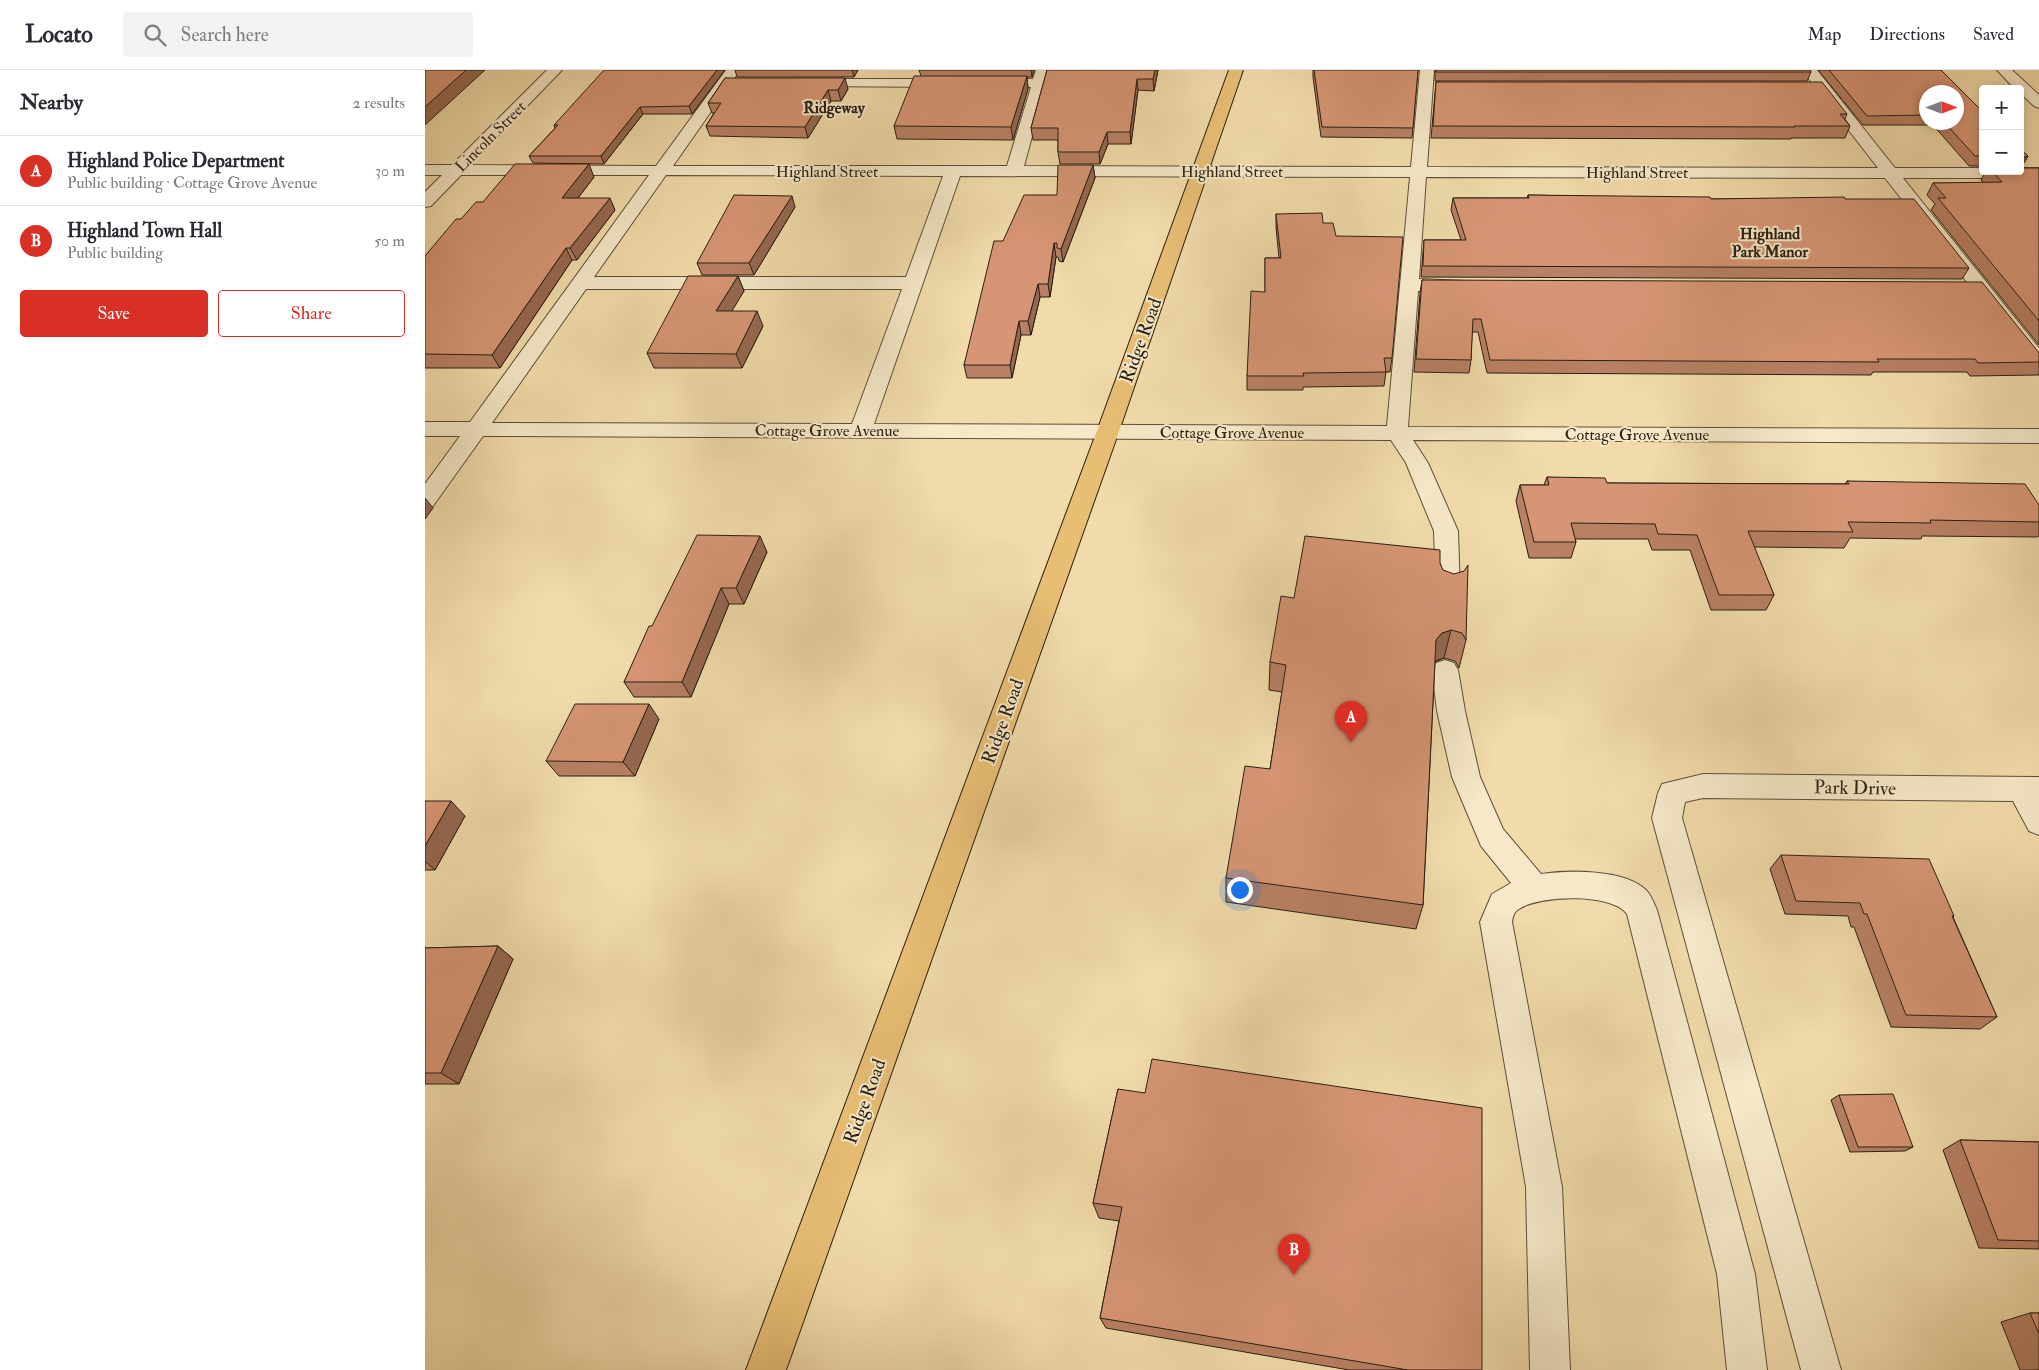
<!DOCTYPE html>
<html lang="en">
<head>
<meta charset="utf-8">
<style>
  :root { --surface:#fff; --page:#f2f2f3; --text:#2b2b33; --muted:#7c7c81; --line:#e1e1e2; --accent:#d93025 }
  body { margin:0; font-family:"IM FELL Double Pica",serif; background:var(--page); color:var(--text) }
  .controls { position:absolute; right:15px; top:15px; display:grid; overflow:hidden; border-radius:5px; box-shadow:0 2px 8px #0003 }
  .controls button { width:45px; height:45px; display:grid; place-items:center; padding:0; border:0; border-bottom:1px solid var(--line); background:var(--surface); color:var(--text); font:25px sans-serif }
  .compass { position:absolute; left:1494px; top:15px; width:45px; height:45px; border-radius:50%; background:var(--surface); box-shadow:0 2px 8px #0003; rotate:90deg }
  .you { position:absolute; left:814px; top:819px; width:18px; height:18px; margin:-12px; border:4px solid #fff; border-radius:50%; background:#1a73e8; box-shadow:0 0 0 8px #1a73e833 }
  .badge { display:grid; place-items:center; width:32px; height:32px; border-radius:50%; background:var(--accent); color:#fff; font-size:16px; font-weight:700 }
  .pin { position:absolute; translate:-50% -41px; filter:drop-shadow(0 1px 2px #0008) }
  .pin::after { content:''; position:absolute; top:26px; width:18px; height:15px; background:inherit; clip-path:polygon(0 0,100% 0,50% 100%) }
  .list { margin:0; padding:0; list-style:none }
  h2 { display:flex; justify-content:space-between; align-items:center; height:65px; margin:0; padding:0 20px; font-size:21px }
  h2 small { font-size:16px; font-weight:400; color:var(--muted) }
  .list li { display:grid; grid-template-columns:32px 1fr auto; gap:15px; align-items:center; box-sizing:border-box; height:70px; padding:0 20px; border-top:1px solid var(--line) }
  .list b { display:block; font-size:19px; white-space:nowrap }
  .list p { margin:0; font-size:16px; white-space:nowrap; color:var(--muted) }
  .list em { font-size:16px; font-style:normal; color:var(--muted) }
  .actions { display:flex; gap:10px; padding:15px 20px }
  .actions a { flex:1; padding:11px 0; border:1px solid var(--accent); border-radius:5px; text-align:center; font-size:18px; color:var(--accent) }
  .actions .main { background:var(--accent); color:#fff }
  .icon { flex:none; width:28px; height:28px; fill:none; stroke:currentColor; stroke-width:2; stroke-linecap:round; stroke-linejoin:round }
  .map { position:relative; flex:none; width:1614px; height:1300px; overflow:hidden }
  header { display:flex; align-items:center; gap:30px; box-sizing:border-box; height:70px; padding:0 25px; background:var(--surface); border-bottom:1px solid var(--line) }
  header strong { font-size:24px }
  nav { display:flex; gap:28px; margin-inline-start:auto; font-size:18px }
  .search { width:350px; height:45px; background:var(--page); display:flex; align-items:center; gap:12px; box-sizing:border-box; padding:0 18px; border-radius:5px; color:var(--muted); font-size:19px }
  main { display:flex }
  aside { flex:1; background:var(--surface) }
  .map>svg:first-child { display:block }
  .lines { fill:none; stroke-linecap:round; stroke-linejoin:round }
  .minor-casing { stroke:#5c4e3a; stroke-width:2 }
  .major-casing { stroke:#2a1f14; stroke-width:2 }
  .minor { fill:#f6e8c8; fill-rule:evenodd }
  .major { fill:#e8be75; fill-rule:evenodd }
  .wall { fill:#b88064; stroke:#2a1f14; fill-rule:evenodd }
  .shaded-wall { fill:#966851; stroke:#2a1f14 }
  .building { fill:#d69574; stroke:#2a1f14 }
  .labels { text-anchor:middle; stroke-width:4; stroke-linejoin:round; paint-order:stroke }
  .far-neighbourhood-label { font-size:16px; font-weight:bold; fill:#2a1f14; stroke:#f6e8c8 }
  .far-street-label { font-size:16px; fill:#2a1f14; stroke:#f6e8c8 }
  .street-label { font-size:19px; fill:#2a1f14; stroke:#f6e8c8 }
</style>
</head>
<body>
<header>
<strong>Locato</strong>
<div class="search"><svg class="icon" aria-label="search" viewBox="0 0 24 24"><circle cx="10" cy="10" r="6"/><path d="M15 15l6 6"/></svg>Search here</div>
<nav><a>Map</a><a>Directions</a><a>Saved</a></nav>
</header>
<main>
<aside>
<h2>Nearby<small>2 results</small></h2>
<ul class="list">
<li><span class="badge">A</span><div><b>Highland Police Department</b><p>Public building · Cottage Grove Avenue</p></div><em>30 m</em></li>
<li><span class="badge">B</span><div><b>Highland Town Hall</b><p>Public building</p></div><em>50 m</em></li>
</ul>
<div class="actions"><a class="main">Save</a><a>Share</a></div>
</aside>
<div class="map">
<svg width="1614" height="1300" viewBox="0 0 1614 1300">
  <rect width="100%" height="100%" fill="#f1dbaa"/>
  <filter id="stains"><feTurbulence type="fractalNoise" baseFrequency=".004" numOctaves="4"/><feColorMatrix values="0 0 0 0 .2 0 0 0 0 .09 0 0 0 0 .02 0 0 0 .5 -.17"/></filter>
  <radialGradient id="worn" r=".72"><stop offset=".6" stop-color="#630" stop-opacity="0"/><stop offset="1" stop-color="#630" stop-opacity=".3"/></radialGradient>
  <g class="lines">
    <defs>
      <path id="minor" d="M122 0H137L45 95 231 96 301 0H315L248 96H582L606 17H566L561 16 559 13 561 10 566 9H608L611 0H625L599 96 986 97 995 0H1009L1002 97 1453 98 1377 0H1392L1470 98H1558V101H1595V98H1614V108H1478L1614 278V297L1607 295 1460 108 1001 107 994 209 1041 211 1043 215 1041 219 993 221 983 357 1614 359V373L988 370 1003 393 1033 461 1035 522 1032 528 1023 531 1014 528 1011 522 1009 461 981 393 966 370 58 366 8 436 0 439V414L35 366H0V352H45L224 105H36L6 136 0 137V122L17 105H0V95H27ZM241 105 518 106 481 207H169ZM535 106 985 107 962 356 449 354ZM161 219H477L427 354 67 353Z
        M1572 0H1587L1614 25V38L1609 36 1595 23V19H1590Z
        M383 9H523L528 10 530 13 528 16 523 17 378 16 376 13 378 10Z
        M1020 590 1029 593 1033 600 1040 641 1055 707 1078 759 1116 804C1143 800 1200 799 1221 820 1226 825 1229 833 1232 840L1330 1204 1342 1300H1302L1292 1204 1202 844C1187 823 1114 825 1094 839 1089 842 1088 846 1087 852L1137 1117 1145 1300H1105L1101 1117 1055 852 1067 824 1086 813 1056 776 1027 707 1012 641 1007 600 1011 593Z
        M1278 704 1614 707V765L1604 761 1588 731 1278 728 1260 732 1257 748 1416 1300H1376L1227 748 1233 723 1237 714Z"/>
      <path id="major" d="M804 0H818L694 361 361 1300H321L672 361Z"/>
    </defs>
    <!-- minor casing -->
    <use href="#minor" class="minor-casing"/>
    <!-- major casing -->
    <use href="#major" class="major-casing"/>
    <!-- minor -->
    <use href="#minor" class="minor"/>
    <!-- major -->
    <use href="#major" class="major"/>
  </g>
  <!-- wall -->
  <path class="wall" d="M300 0 267 44H218L179 94 108 93 104 86 130 58 129 55Z
    M310 0H433L429 7H312Z
    M494 0H609L607 7H602L603 19 588 70 472 69 469 56 496 6Z
    M622 0H733L729 21 713 20 706 74H683L675 94H635L633 82V70H608L606 58Z
    M888 0H993L987 68 896 67 888 7Z
    M1010 0H1385L1386 2 1382 11H1010Z
    M1393 0H1516L1558 42V96H1544L1508 55H1438ZM1502 22 1532 52H1502Z
    M300 8 423 19 416 31H406L383 68 285 66 281 56 289 43H287L283 33Z
    M1011 12 1422 44 1420 49 1425 56 1420 68H1366V69L1006 68Z
    M1595 79 1603 86 1597 96H1595Z
    M668 95 670 108 638 192 634 191 633 187H631L625 227H615L606 265H596L587 308H542L539 295 578 171Z
    M1614 98V275L1506 140 1510 134 1502 125 1508 113H1559L1556 110 1561 101H1595Z
    M169 107 153 128 190 140 152 190H147L75 298H0V186L36 149 58 132Z
    M1103 125 1286 129H1420L1544 198 1537 209 996 207 999 170H1036L1026 140 1028 128H1102Z
    M370 137 329 205H277L272 193Z
    M851 144 898 153 911 166 967 288 965 302H961L959 316 878 317V320H822V306L840 222V188H854L851 157Z
    M313 206 319 221 306 241 338 256 317 298H229L222 283Z
    M997 210 1614 283V305L1545 306 1542 302H1448L1446 305 1062 303 1053 262H1047L1046 290 1044 303 989 302 995 223Z
    M1122 407 1182 413 1420 414 1422 411 1614 435V466L1612 467 1497 466 1496 469 1425 468 1419 478 1329 477 1349 525 1341 540H1286L1265 480H1227L1223 469H1150L1151 472 1146 488H1104L1091 431 1095 415H1119Z
    M342 482 319 534H304L266 627H209L199 612 227 556Z
    M1015 493 1041 570 1034 598 1030 591 1019 588 1010 592 998 835 991 859 801 832V808L845 699 857 622 844 620 845 592 869 528Z
    M234 649 210 706H134L121 691Z
    M0 731 40 746 10 800H0Z
    M1356 785 1529 846 1528 847 1572 947 1555 959 1466 957 1429 857H1426L1423 846 1360 844 1345 799Z
    M73 876 88 889 34 1014H0V878Z
    M693 1019 1057 1300H924L681 1258 675 1248 694 1151 674 1148 668 1133Z
    M1414 1025 1488 1077 1480 1081 1425 1082 1406 1030Z
    M1535 1070 1614 1072V1179L1554 1178 1518 1080Z
    M1605 1243H1614V1300H1595L1576 1252Z"/>
  <!-- shaded-wall -->
  <path class="shaded-wall" d="M41 0H60L0 55V37Z
    M292 0H300L267 44 264 36Z
    M427 0H433L429 7Z
    M606 0H609L607 7Z
    M730 0H733L729 21 728 9Z
    M602 6 603 19 588 70 586 57Z
    M420 8 423 19 416 31 413 20Z
    M712 9 713 20 706 74 705 62Z
    M403 20 406 31 383 68 380 57Z
    M215 37 218 44 179 94 176 86Z
    M682 62 683 74 675 94 674 82Z
    M1603 86 1597 96H1595L1599 87Z
    M164 94 169 107 143 141 137 128Z
    M668 95 670 108 638 192 636 179Z
    M367 126 370 137 329 205 324 193Z
    M185 128 190 140 152 190 145 178Z
    M629 173 631 187 625 227 623 214Z
    M141 178 147 190 75 298 67 285Z
    M313 206 319 221 298 256 291 241Z
    M613 214 615 227 606 265 603 251Z
    M332 241 338 256 317 298 311 284Z
    M594 251 596 265 587 308 585 295Z
    M0 428 8 438 0 449Z
    M335 466 342 482 319 534 311 518Z
    M296 518 304 534 266 627 257 612Z
    M1026 560 1019 588 1010 591 1005 598 1011 570 1017 563Z
    M224 634 234 649 210 706 198 692Z
    M26 731 40 746 10 800 0 791V776Z
    M73 876 88 889 34 1014 16 1003Z"/>
  <!-- building -->
  <path class="building" d="M0 0H41L0 37Z
    M179 0H292L264 36 215 37 176 86H104L133 55H129Z
    M622 0H730L728 9H712L705 62H682L674 82H633V58H606Z
    M889 0H993L988 58 897 57Z
    M1011 0H1385L1386 2H1011Z
    M1404 0H1516L1558 42V86H1550L1519 52H1532V22H1502V45L1442 46Z
    M489 6H602L586 57 469 56Z
    M300 8H420L413 20H403L380 57 281 56 296 33H283Z
    M1011 12H1397L1422 44H1415L1425 56H1369L1370 57 1008 56Z
    M1595 79 1603 86 1599 87V89H1595Z
    M90 94H164L137 128H185L145 178H141L67 285 0 284V186L31 149H36L51 132H58Z
    M633 95H668L636 179 632 178V173H629L623 214H613L603 251H594L585 295H539L569 171H578L599 125H632Z
    M1595 98H1614V251L1513 128H1521L1508 113 1577 112 1567 101H1595Z
    M309 125 367 126 324 193H272Z
    M1103 125 1285 127 1286 129 1419 127 1420 129H1489L1544 198 998 196 999 170H1041L1028 128H1104Z
    M897 143 898 153H908L911 166 978 167 967 288H959L961 302 878 303 879 306H822L826 221 840 222V188H856L851 144Z
    M263 206H313L291 241H332L311 284 222 283Z
    M997 210 1557 212 1614 283V292L1553 293 1550 289H1452L1454 292 1065 290 1056 249H1048L1046 290 991 289Z
    M1122 407 1180 408 1182 413 1424 414 1422 411 1600 414 1614 435V452L1505 450 1506 453 1423 452 1428 462 1323 461 1349 525H1294L1272 465 1233 464 1230 454 1146 453 1151 472H1109L1095 415H1124Z
    M272 465 335 466 311 518H296L257 612H199L224 556H227Z
    M880 466 1015 480V493L1018 500 1029 504 1039 501 1043 495 1041 570 1037 563 1026 560 1017 563 1011 570 998 835 801 808 820 696 845 699 861 595 845 592 856 526 869 528Z
    M150 634H224L198 692 121 691Z
    M0 731H26L0 776Z
    M1356 785 1504 789 1529 846H1527L1572 947 1481 945 1442 844H1439L1435 833 1371 831Z
    M73 876 16 1003H0V878Z
    M727 989 1057 1038V1300H983L675 1248 697 1137 668 1133 693 1019 720 1023Z
    M1468 1024 1488 1077H1433L1414 1025Z
    M1535 1070 1614 1072V1171L1573 1170Z
    M1605 1243H1614V1264Z"/>
  <g class="labels">
    <!-- far-neighbourhood labels -->
    <g class="far-neighbourhood-label">
      <text x="409" y="43">Ridgeway</text>
      <text x="1345" y="169">Highland<tspan x="1345" dy="18">Park Manor</tspan></text>
    </g>
    <!-- far-street labels -->
    <g class="far-street-label">
      <text transform="translate(65 66) rotate(-45)" y="6">Lincoln Street</text>
      <text x="402" y="107">Highland Street</text>
      <text x="807" y="107">Highland Street</text>
      <text x="1212" y="108">Highland Street</text>
      <text x="402" y="366">Cottage Grove Avenue</text>
      <text x="807" y="368">Cottage Grove Avenue</text>
      <text x="1212" y="370">Cottage Grove Avenue</text>
    </g>
    <!-- street labels -->
    <g class="street-label">
      <text transform="translate(715 270) rotate(-70)" y="7">Ridge Road</text>
      <text transform="translate(577 651) rotate(-70)" y="7">Ridge Road</text>
      <text transform="translate(1430 717) rotate(1)" y="7">Park Drive</text>
      <text transform="translate(439 1031) rotate(-70)" y="7">Ridge Road</text>
    </g>
  </g>
  <rect width="100%" height="100%" filter="url(#stains)"/>
  <rect width="100%" height="100%" fill="url(#worn)"/>
</svg>
<div class="controls">
<button>+</button>
<button>−</button>
</div>
<svg class="compass" viewBox="-18 -18 36 36"><path d="M0-13l5 13h-10z" fill="#e53935"/><path d="M0 13l5-13h-10z" fill="#7c7c81"/></svg>
<div class="you"></div>
<div class="pin badge" style="left:926px;top:672px">A</div>
<div class="pin badge" style="left:869px;top:1205px">B</div>
</div>
</main>
</body>
</html>
